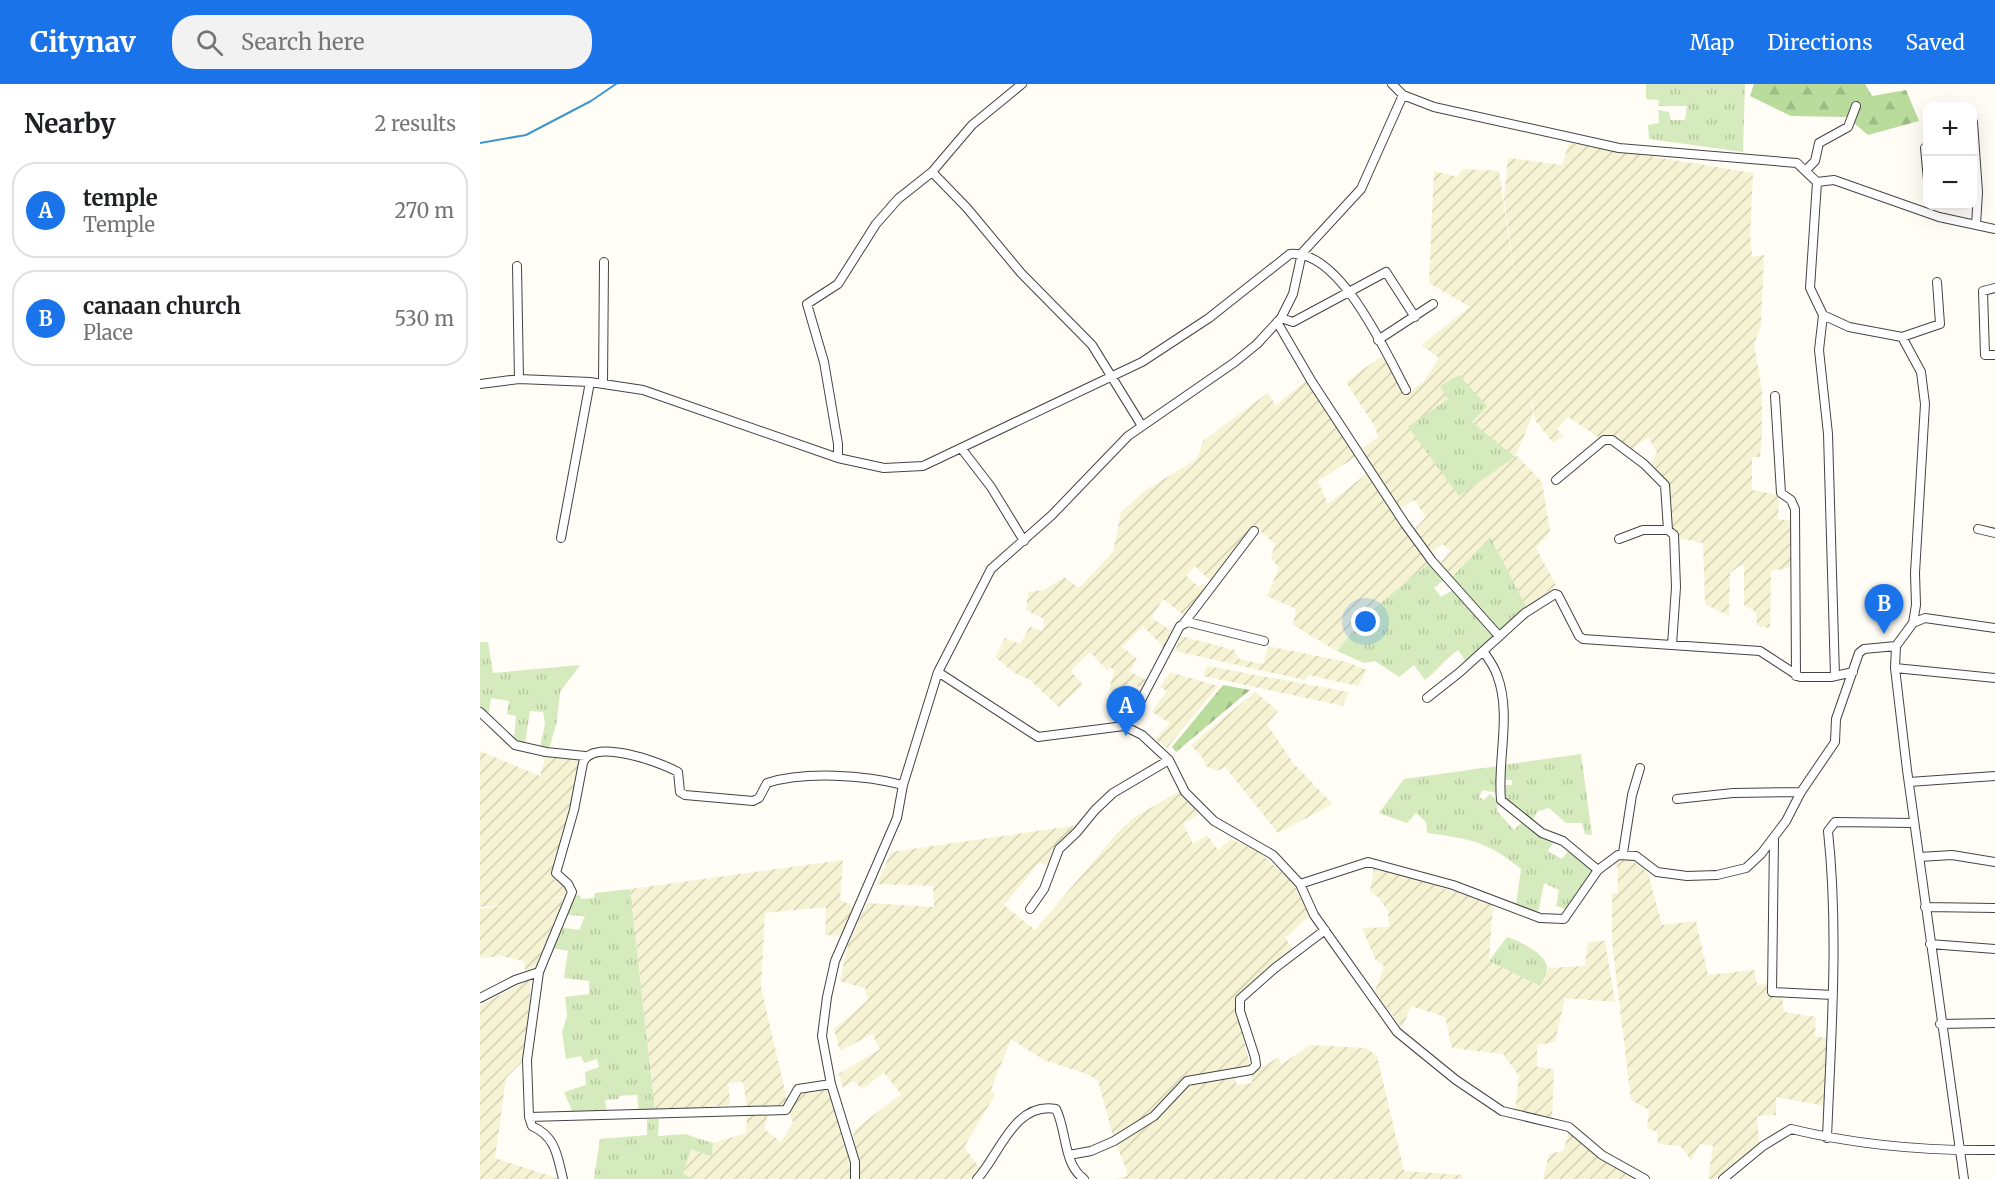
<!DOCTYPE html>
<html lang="en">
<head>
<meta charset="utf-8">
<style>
  :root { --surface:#fff; --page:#f2f2f2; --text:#202124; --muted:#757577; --line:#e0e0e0; --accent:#1a73e8 }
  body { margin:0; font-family:Merriweather,serif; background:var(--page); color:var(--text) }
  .controls { position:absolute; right:18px; top:18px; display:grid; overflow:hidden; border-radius:12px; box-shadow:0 6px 24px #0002 }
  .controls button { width:54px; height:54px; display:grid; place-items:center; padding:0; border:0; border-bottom:2px solid var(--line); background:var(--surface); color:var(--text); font:30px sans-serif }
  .you { position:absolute; left:886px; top:538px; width:21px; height:21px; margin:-15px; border:4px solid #fff; border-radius:50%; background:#1a73e8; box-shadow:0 0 0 9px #1a73e833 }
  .badge { display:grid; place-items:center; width:39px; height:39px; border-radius:50%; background:var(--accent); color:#fff; font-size:20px; font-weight:700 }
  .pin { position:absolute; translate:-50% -50px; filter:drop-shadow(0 2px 3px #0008) }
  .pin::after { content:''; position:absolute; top:32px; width:21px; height:18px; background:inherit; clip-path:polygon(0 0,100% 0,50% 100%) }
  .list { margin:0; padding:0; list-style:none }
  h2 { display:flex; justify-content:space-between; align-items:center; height:78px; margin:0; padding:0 24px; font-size:26px }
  h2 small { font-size:20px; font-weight:400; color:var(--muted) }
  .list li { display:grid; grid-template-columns:39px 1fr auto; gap:18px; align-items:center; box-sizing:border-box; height:96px; margin:0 12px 12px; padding:0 12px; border:2px solid var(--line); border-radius:24px }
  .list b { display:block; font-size:22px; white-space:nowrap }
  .list p { margin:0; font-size:20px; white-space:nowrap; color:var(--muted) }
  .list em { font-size:20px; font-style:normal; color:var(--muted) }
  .icon { flex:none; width:33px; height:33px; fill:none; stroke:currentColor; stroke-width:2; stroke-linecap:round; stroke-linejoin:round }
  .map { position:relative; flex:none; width:1515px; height:1095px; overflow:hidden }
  header { display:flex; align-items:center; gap:36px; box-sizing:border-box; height:84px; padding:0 30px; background:var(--accent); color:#fff }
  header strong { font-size:28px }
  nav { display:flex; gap:33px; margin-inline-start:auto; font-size:21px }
  .search { width:420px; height:54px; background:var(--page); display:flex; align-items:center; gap:15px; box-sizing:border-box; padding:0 21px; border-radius:24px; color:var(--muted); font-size:22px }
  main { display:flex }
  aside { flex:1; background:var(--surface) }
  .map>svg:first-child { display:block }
  .farmland { fill:url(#farmland-furrows) }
  .grass { fill:url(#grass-tufts) }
  .forest { fill:url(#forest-firs) }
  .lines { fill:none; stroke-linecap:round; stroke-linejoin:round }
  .stream { stroke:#3f96cf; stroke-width:2 }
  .minor-casing { stroke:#444; stroke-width:10 }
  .minor { stroke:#fff; stroke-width:8 }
</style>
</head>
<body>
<header>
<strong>Citynav</strong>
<div class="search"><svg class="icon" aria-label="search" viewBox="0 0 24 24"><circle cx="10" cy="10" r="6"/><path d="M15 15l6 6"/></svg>Search here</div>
<nav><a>Map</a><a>Directions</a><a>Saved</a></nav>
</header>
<main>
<aside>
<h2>Nearby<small>2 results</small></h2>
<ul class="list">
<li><span class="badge">A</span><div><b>temple</b><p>Temple</p></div><em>270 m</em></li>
<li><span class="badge">B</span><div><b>canaan church</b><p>Place</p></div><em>530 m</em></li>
</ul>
</aside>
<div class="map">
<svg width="1515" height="1095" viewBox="0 0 1515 1095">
  <defs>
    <pattern id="farmland-furrows" width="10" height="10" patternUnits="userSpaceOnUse" patternTransform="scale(1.5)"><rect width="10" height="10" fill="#f6f3d4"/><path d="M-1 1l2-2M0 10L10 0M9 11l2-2" fill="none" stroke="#d2cfb5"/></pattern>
    <pattern id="grass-tufts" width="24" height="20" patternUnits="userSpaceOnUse" patternTransform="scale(1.5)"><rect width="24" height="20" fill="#d5ebbd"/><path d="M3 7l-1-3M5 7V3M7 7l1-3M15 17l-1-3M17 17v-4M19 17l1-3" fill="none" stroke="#b6c8a1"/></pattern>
    <pattern id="forest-firs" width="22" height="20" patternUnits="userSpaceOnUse" patternTransform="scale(1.5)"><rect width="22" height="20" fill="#b9dc9c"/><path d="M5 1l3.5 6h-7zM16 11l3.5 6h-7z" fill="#9ebc85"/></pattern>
  </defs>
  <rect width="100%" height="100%" fill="#fffdf5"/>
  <!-- farmland -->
  <path class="farmland" d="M1089 59 1273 89 1270 149 1272 173 1284 171 1281 241 1274 260 1282 305V349L1280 373H1272V406L1299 411 1298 435 1314 437V483L1291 487 1290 544 1277 542 1276 528 1264 521V482H1259L1250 489 1249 532 1225 520 1223 459 1198 454 1191 444 1187 400 1171 379 1177 368 1168 353 1151 366 1121 355 1088 333 1077 345 1083 352 1073 359 1055 336 1050 306 1053 330 1036 371 1062 398 1070 448 1056 464 1076 501 1047 524 1010 454 971 493 960 480 970 467 963 460 949 470 932 448 946 433 934 416 917 426 879 367 898 353 895 343 866 298 902 272 926 311 945 296 959 274 941 261 990 223 949 199 954 87 978 93 982 85 1019 87 1039 223 1024 114 1028 74 1082 81Z
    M827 295 877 372 838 397 848 420 889 388 950 479 887 530 857 567 813 541 816 525 787 512 799 484 791 474 795 460 777 444 732 499 715 482 706 492 719 503 723 500 727 503 705 532 683 515 671 534 694 548 687 567 663 542 642 563 657 575 650 588 669 597 663 605 650 598 643 614 629 606 634 586 629 583 628 587 610 568 591 587 603 601 579 623 550 596 533 588 515 573 525 554 540 560 550 543 563 547 564 535 546 526 548 508 564 506 584 493 599 504 633 468 641 428 666 406 717 375 723 357 788 309 796 322Z
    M701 552 754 566 759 575 783 580 788 562 867 578 887 586 878 602 828 591 825 596 695 567Z
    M727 582 869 608 863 622 723 592Z
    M690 588 738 602 687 664 675 655 690 639 672 628 687 607 680 603Z
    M775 608 798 627 787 640 813 679 853 720 798 749 745 683 737 687 726 682 722 673 711 661Z
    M0 667 60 692 66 671 98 674 94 713 71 791 74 795 87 802 84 812 58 816 84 813 56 882 45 888 44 877 21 872 0 874V825L29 821 0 823Z
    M700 707 719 730 703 740 713 760 727 751 738 766 751 755 777 767 813 798 829 832 805 854 813 865 758 914 757 927 770 982 704 994 672 1030 633 1052 618 997 607 990 564 976 531 955 511 1006 515 1011 484 1063 501 1086 489 1095H379L373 1047 421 1010 404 989 382 1005 374 997 363 1004 359 990 400 965 392 950 360 967 354 945 388 916 385 904 360 897 368 860 387 819 454 823 453 802 397 800 411 768 599 741 579 761 568 781 559 779 524 821 555 846 640 746 653 734Z
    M1148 773 1168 789 1182 841 1216 837 1228 891 1274 886 1277 901 1289 899 1290 912 1302 913 1304 928 1336 933 1335 952 1350 955 1345 1022 1296 1013V1031L1277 1032 1279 1059 1236 1095H1228L1233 1062 1220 1060 1211 1076 1200 1062 1178 1060 1177 1048 1167 1044 1169 1026 1151 1016 1132 858V809H1138V786L1135 778Z
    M363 776 360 816 375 823 364 852 345 851 346 823 285 829 281 903 308 1020 267 1023 263 998 248 999 250 1021 175 1027 150 805Z
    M894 782 1013 820 1009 877 1060 902 1068 884 1105 882 1108 858 1125 857 1135 918 1085 914 1075 958 1057 961V983L1074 985 1072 1035 1035 1027 1039 992 1023 970 972 964 965 933 931 922 922 944 895 907 904 882 895 875 882 844 909 843 908 827 898 813 890 808Z
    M50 895V915L42 978 26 994 15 1074 79 1095H0V921Z
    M830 961 886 964 897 972 924 1087 982 1091 983 1095H636L648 1091 636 1059 708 1001 754 992 757 1001 772 999 771 989 799 973 801 981Z
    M349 1002 370 1080 371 1095H215L203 1090 211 1065 232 1073 233 1059 266 1049 267 1030 288 1029 284 1045 301 1058 313 1038 310 1029 316 1009Z
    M1089 1048 1119 1074 1153 1095H1063L1069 1070 1083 1067Z"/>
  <!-- grass -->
  <path class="grass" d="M1166 0H1265L1263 68 1169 55 1168 41 1179 39 1178 26 1189 28 1191 36H1205L1207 22H1178L1179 16 1166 15Z
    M979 291 1007 322 992 338 1035 373 979 412 928 343 968 315 960 302Z
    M1010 453 1047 524 1019 550 971 494Z
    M950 479 967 493 954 504 961 513 976 504 1018 551 987 579 978 566C964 576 957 587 945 596L934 581 919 593 895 577 884 579 857 567 887 530Z
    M0 558H8L13 589 100 581 80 608 77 637 69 665 60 664 65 639 63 628 50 627 45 660 34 656 36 632 27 630 29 617 11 614 9 628 0 627Z
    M1101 670 1112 751 1105 750 1102 739H1086L1069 724 1058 727 1051 738 1022 713V701H1032V696H1021L1022 681Z
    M1018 682V709L1003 706 999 713 1004 716 1010 710 1018 717 1017 727 1034 746 1043 737 1074 758 1068 767 1082 775 1088 767 1114 788 1089 826 1076 822 1079 806 1064 799 1058 829 1036 820 1041 785C1007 757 990 755 947 749L946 738 936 729 927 739 899 729 924 695Z
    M150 805 175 1027 159 1029 157 1011 139 1012 138 1015 125 1016 128 1031 90 1033 91 1024 84 1008 106 1001 105 988 119 983 117 975 104 979 101 972 86 975 82 949 87 931 85 913 109 910V897L84 894 88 867 72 864 78 843 99 846 105 832 84 831 93 812 100 811 101 815 114 814 115 809Z
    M1027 853C1038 856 1068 871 1067 884 1067 890 1062 897 1060 902L1009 877Z
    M167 1035H179L178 1052 205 1050 233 1059 232 1073 211 1065 203 1090 215 1095H114L120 1055 167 1051Z"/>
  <!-- forest -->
  <path class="forest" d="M1274 0H1385L1392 12 1426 6 1439 37 1388 51 1367 33 1311 32 1270 12Z
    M743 601 770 606 696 668 692 663Z"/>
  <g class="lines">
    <!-- stream -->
    <path class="stream" d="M0 59 46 51 111 17 136 0"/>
    <defs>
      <path id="minor" d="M912 0 923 11 954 23 1139 64 1317 79 1337 98 1354 96 1459 133 1515 145
        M1493 38 1498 108 1496 141
        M1445 64 1448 96
        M1325 87 1335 77 1339 59 1368 43 1376 22
        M452 88 487 124 541 189 612 261 662 342
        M37 182 39 295
        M1515 204 1503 207 1505 271H1515
        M1343 231 1339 266 1348 350 1355 592
        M801 234 813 238 906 188 935 233
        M797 238 832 298 925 440 952 477 1019 552
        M1422 253 1460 240 1457 198
        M898 256 953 220
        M0 300 39 295 110 298 163 306 358 374 404 384 443 382 662 278 729 234 810 170C860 165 906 269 926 306
        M123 300 124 178
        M1295 312 1301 409 1311 416 1315 425 1316 592
        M481 364 511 403 544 457
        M358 374V360L344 278 327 220 358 200 396 140 418 115 452 88 492 41 542 0
        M1076 396 1124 356H1132L1164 380 1185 401 1188 446
        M1498 445 1515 449
        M81 454 110 298
        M1139 455 1163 446H1188L1194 451 1196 503 1192 561
        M704 539 774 447
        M1433 539 1445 534 1515 544
        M1416 562 1415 584 1427 686 1484 1095
        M1003 567C1008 574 1014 582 1017 591 1032 630 1017 676 1021 716L1062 749 1083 757 1118 786
        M1415 584 1515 594
        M458 588 558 653 644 642 662 651 689 676 705 708 734 737 793 771 820 800 834 831 917 948 976 996 1022 1027 1089 1043 1122 1071 1165 1095
        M947 614 980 588 1045 529 1075 510 1078 511 1099 552 1103 555 1280 567 1320 593H1351L1373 588
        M0 628 35 661 66 668 105 672
        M644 642 660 618 700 542 708 538 784 557
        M1429 698 1515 692
        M1197 715 1253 709 1321 708
        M1294 755 1292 908 1353 911
        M1143 769 1152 711 1160 684
        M1439 773 1472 771 1515 778
        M820 800 888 778 973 801 1060 834 1084 835 1118 786 1138 771 1156 772 1177 788 1207 792 1237 791 1266 784 1281 770 1306 737 1321 708 1355 658 1356 635 1379 569 1384 565 1416 562 1433 539 1436 521 1435 489 1445 320 1441 288 1422 253 1369 243 1343 231 1330 204 1337 98
        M1445 823 1515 824
        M550 825 564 805 579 765 597 748 615 726 633 709 689 676
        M1450 860 1515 865
        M59 888 47 976 49 1033 306 1026 318 1005 351 1000
        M0 914 35 896 59 888 92 808 88 800 76 789 94 726 103 679C112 653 180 678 198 688L200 708 205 711 273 717 279 714 287 699C325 687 385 691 423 701
        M1460 940 1515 939
        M49 1033 52 1042C76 1053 77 1071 83 1095
        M1347 1054C1351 952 1359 849 1348 747L1355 738 1434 739
        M589 1071 611 1067 634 1057 674 1032 707 997 771 986 776 981 775 973 760 927V915L795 884 845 846
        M375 1095V1078L351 1000 342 952 347 913 355 877 417 734 423 701 458 588 511 485 572 431 648 352 755 278 777 260 801 234 813 210 822 169 881 105 923 11
        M497 1095C519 1072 534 1017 576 1025 587 1047 583 1080 604 1095
        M1243 1095 1283 1062 1311 1045C1377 1061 1447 1067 1515 1066"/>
    </defs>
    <!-- minor casing -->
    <use href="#minor" class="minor-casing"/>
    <!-- minor -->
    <use href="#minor" class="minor"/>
  </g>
</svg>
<div class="controls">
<button>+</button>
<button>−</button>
</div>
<div class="you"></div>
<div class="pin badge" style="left:646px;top:652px">A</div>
<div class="pin badge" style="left:1404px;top:550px">B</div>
</div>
</main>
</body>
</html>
